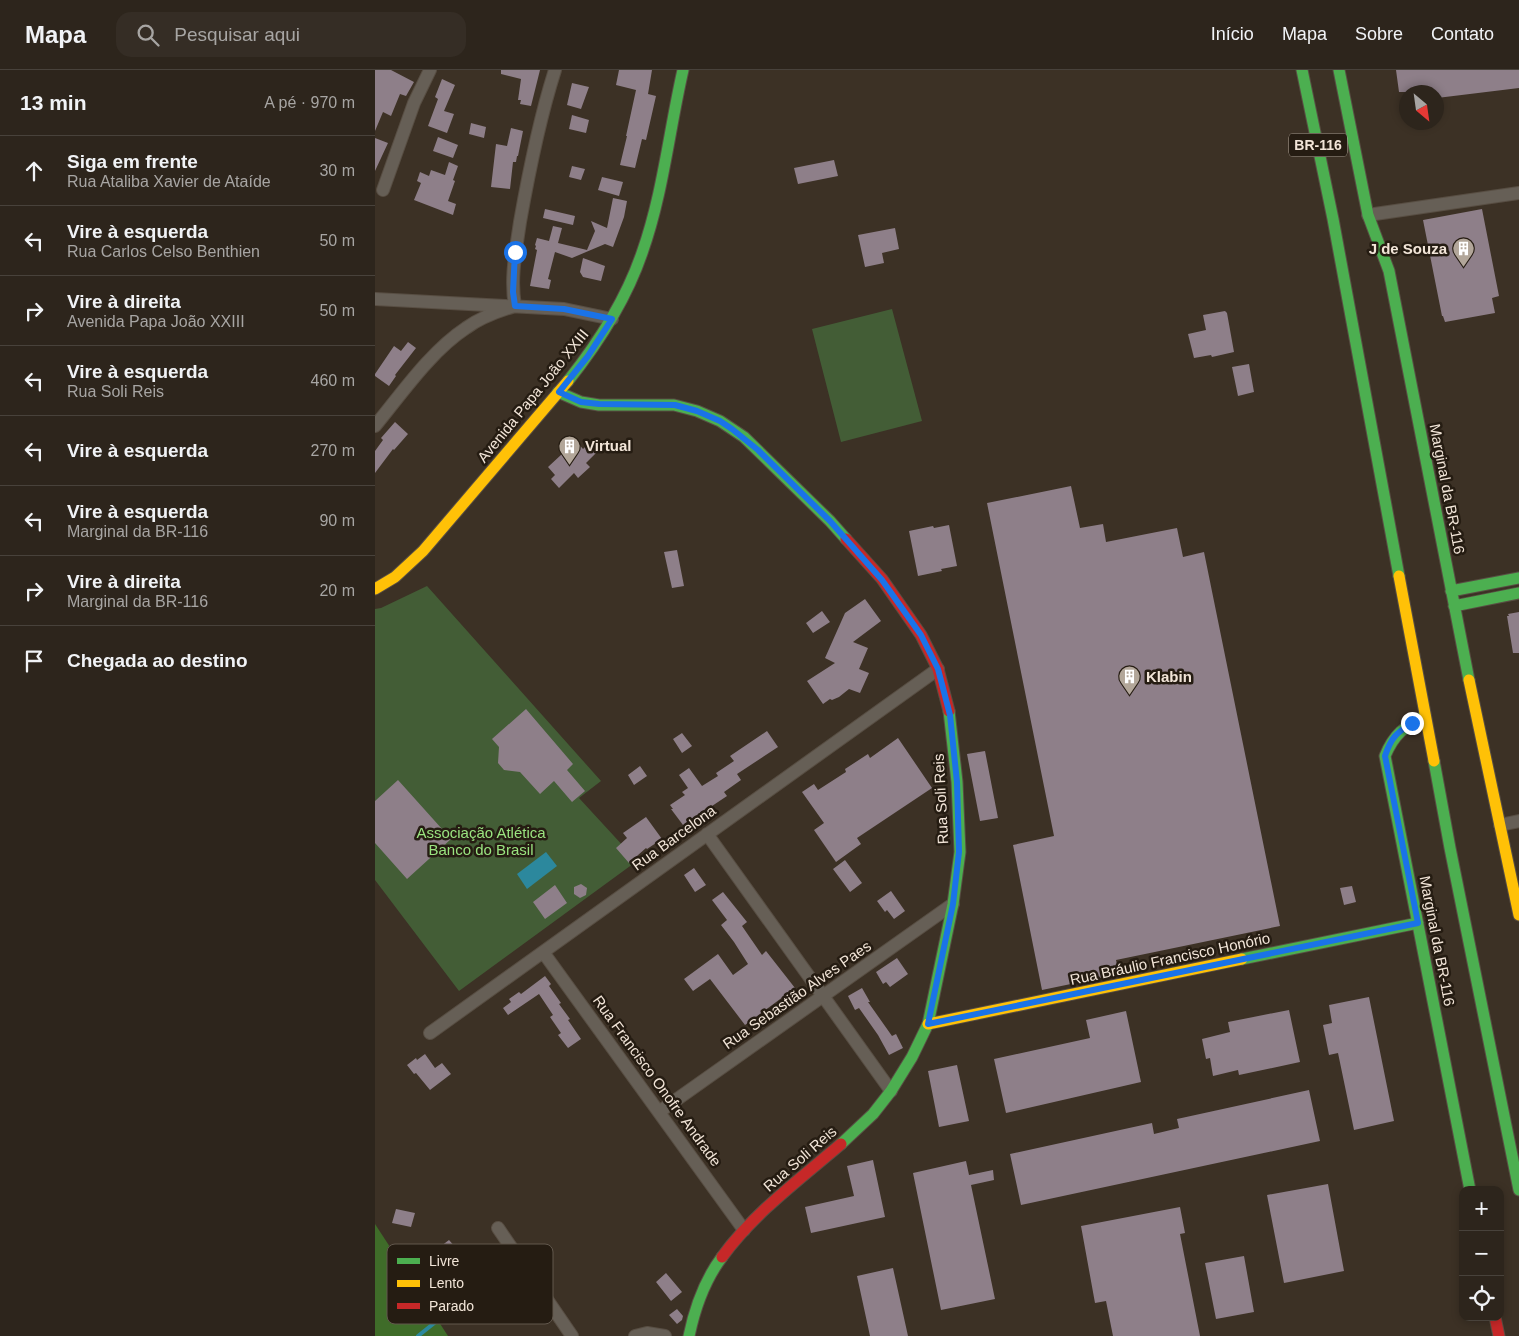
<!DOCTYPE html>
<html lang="pt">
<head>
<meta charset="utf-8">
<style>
  :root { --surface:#2d251c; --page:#352d25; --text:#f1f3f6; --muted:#a7a5a3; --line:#48423b }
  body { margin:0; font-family:Arial,sans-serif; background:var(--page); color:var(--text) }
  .controls { position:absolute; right:15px; bottom:15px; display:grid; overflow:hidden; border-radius:10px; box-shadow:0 2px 8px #0003 }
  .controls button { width:45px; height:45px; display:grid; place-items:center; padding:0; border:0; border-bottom:1px solid var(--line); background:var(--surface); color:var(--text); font:25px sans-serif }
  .compass { position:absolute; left:1024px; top:15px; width:45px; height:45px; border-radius:50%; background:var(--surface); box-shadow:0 2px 8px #0003; rotate:151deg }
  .stop { position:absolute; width:15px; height:15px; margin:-11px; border:4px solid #1a73e8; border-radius:50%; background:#fff }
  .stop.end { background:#1a73e8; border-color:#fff; box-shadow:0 1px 5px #0008 }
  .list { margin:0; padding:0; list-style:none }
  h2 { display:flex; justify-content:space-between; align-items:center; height:65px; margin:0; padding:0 20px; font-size:21px }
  h2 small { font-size:16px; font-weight:400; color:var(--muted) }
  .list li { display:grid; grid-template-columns:32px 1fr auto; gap:15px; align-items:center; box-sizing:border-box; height:70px; padding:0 20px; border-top:1px solid var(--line) }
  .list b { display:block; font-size:19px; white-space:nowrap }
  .list p { margin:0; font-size:16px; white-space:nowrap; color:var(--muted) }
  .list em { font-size:16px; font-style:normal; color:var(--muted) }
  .icon { flex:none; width:28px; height:28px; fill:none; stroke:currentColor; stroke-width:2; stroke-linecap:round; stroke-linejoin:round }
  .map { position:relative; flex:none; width:1144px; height:1266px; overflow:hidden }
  header { display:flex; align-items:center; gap:30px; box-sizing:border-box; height:70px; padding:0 25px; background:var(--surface); border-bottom:1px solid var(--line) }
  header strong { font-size:24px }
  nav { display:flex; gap:28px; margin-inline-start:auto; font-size:18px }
  .search { width:350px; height:45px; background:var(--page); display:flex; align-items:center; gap:12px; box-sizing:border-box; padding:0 18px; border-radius:15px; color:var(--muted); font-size:19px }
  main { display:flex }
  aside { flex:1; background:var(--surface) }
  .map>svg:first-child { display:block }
  .green { fill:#435d36 }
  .forest { fill:#3f6c29 }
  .water { fill:#2c889d }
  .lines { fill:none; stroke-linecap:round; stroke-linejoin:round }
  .stream { stroke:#2c889d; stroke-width:4 }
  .building { fill:#8e7f89 }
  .street-casing { stroke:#584e43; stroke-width:14 }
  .fast-casing { stroke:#584e43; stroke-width:13 }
  .slow-casing { stroke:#584e43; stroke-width:13 }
  .jam-casing { stroke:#584e43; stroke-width:13 }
  .street { stroke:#665f56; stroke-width:12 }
  .fast { stroke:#4caf50; stroke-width:11 }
  .slow { stroke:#ffc107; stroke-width:11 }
  .jam { stroke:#c62828; stroke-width:11 }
  .route { stroke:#1a73e8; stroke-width:6 }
  .labels { text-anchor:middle; stroke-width:5; stroke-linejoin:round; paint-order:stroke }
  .shield { fill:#251c12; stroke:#b4a99d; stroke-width:1 }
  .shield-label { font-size:14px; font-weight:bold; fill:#f2e5d8 }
  .poi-label { font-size:15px; font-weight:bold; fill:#f2e5d8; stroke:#251c12; text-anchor:start }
  .street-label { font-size:15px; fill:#f2e5d8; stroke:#251c12 }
  .park-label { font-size:15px; fill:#9ae480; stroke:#251c12 }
  .key { fill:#251c12; stroke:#62584d; stroke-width:1 }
  .key-label { font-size:14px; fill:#f2e5d8 }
</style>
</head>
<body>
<header>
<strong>Mapa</strong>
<div class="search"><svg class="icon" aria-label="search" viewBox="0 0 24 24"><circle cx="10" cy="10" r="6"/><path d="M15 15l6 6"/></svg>Pesquisar aqui</div>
<nav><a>Início</a><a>Mapa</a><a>Sobre</a><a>Contato</a></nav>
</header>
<main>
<aside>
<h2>13 min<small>A pé · 970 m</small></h2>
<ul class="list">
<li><svg class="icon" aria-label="ahead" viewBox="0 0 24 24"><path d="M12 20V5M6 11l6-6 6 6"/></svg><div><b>Siga em frente</b><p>Rua Ataliba Xavier de Ataíde</p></div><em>30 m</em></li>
<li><svg class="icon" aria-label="left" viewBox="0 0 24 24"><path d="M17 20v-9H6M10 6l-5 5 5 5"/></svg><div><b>Vire à esquerda</b><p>Rua Carlos Celso Benthien</p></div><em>50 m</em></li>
<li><svg class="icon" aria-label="right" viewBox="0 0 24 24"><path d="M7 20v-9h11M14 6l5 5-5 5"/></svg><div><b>Vire à direita</b><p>Avenida Papa João XXIII</p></div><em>50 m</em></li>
<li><svg class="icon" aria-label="left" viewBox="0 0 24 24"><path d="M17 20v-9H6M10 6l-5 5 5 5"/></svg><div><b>Vire à esquerda</b><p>Rua Soli Reis</p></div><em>460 m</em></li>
<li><svg class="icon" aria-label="left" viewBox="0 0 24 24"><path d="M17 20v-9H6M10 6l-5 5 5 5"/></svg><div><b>Vire à esquerda</b></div><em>270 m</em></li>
<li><svg class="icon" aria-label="left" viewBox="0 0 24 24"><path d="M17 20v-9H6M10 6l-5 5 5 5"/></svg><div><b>Vire à esquerda</b><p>Marginal da BR-116</p></div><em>90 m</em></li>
<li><svg class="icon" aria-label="right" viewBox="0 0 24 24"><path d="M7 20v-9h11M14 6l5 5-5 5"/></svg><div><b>Vire à direita</b><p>Marginal da BR-116</p></div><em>20 m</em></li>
<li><svg class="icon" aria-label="arrive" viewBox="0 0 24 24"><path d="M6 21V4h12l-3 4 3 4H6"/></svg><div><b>Chegada ao destino</b></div></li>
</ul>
</aside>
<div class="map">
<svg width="1144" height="1266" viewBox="0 0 1144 1266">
  <rect width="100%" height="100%" fill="#3c3125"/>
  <!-- green -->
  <path class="green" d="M517 239 547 351 466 372 437 259Z
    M52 516 226 711 204 728 262 791 84 921 0 810V539L6 538Z"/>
  <!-- forest -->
  <path class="forest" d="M0 1154 73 1266H0Z"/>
  <!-- water -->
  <path class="water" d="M171 782 182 796 152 819 142 804Z"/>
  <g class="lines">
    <!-- stream -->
    <path class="stream" d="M43 1266 98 1222"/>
  </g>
  <!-- building -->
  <path class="building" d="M0 0H16L39 12 31 26 25 24 16 46 8 42 0 61Z
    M126 0H165L156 36 145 34 146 30H143L146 9 126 4Z
    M244 0H277L273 24 281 26 271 70 267 69 260 98 245 95 252 66H251L261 20 241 15Z
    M1021 0H1144V18L1062 28V22H1024Z
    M67 9 80 15 69 41 79 44 72 63 53 56 63 29 60 27Z
    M197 13 214 17 206 39 192 35Z
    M197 45 214 50 211 63 194 59Z
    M96 53 111 57 109 68 94 64Z
    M136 58 148 61 143 86H142L141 92H138L135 119 116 117 121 74 132 76Z
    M63 67 83 75 78 88 58 81Z
    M0 68 13 73 0 101Z
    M459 90 463 106 423 114 419 98Z
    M74 92 83 96 78 110 80 111 73 131 81 134 78 145 39 130 46 113 42 111 45 102 54 106 56 100 70 105Z
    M197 96 210 99 206 110 194 107Z
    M227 107 248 112 244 126 223 120Z
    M238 128 252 131 249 147 238 177 230 174 197 188 180 182 173 209 176 210 174 219 155 216 162 180 160 179 161 176 160 175 162 168 174 171 178 156 187 158 183 173 212 180 220 161 216 151 232 158Z
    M170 139 200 146 198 155 168 148Z
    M1107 139 1124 226 1117 228 1120 243 1070 252 1068 246H1067L1048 150Z
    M520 158 524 179 507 183 509 193 490 197 483 165Z
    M208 188 230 196 226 211 208 207 205 202Z
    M850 241 852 243 859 282 837 287 836 285 819 288 813 264 831 260 828 245Z
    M33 272 41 278 20 305 21 306 14 316 0 306V304L19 276 26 281Z
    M874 294 879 322 863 326 857 297Z
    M20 352 33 364 19 380 18 379 0 403V381L8 370 6 368Z
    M201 371 208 379 214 373 222 382 211 393 215 397 203 408 199 403 184 418 176 409 180 405 173 397Z
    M696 416 705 458 728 454 731 472 802 458 808 487 829 482 905 856 741 890 744 904 667 920 638 775 679 766 612 433Z
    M574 455 582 496 566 499 567 501 543 506 534 461 558 456 559 458Z
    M302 480 309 516 297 518 289 482Z
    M490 529 506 551 478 572 493 578 484 599 494 603 485 623 474 619 464 627 457 630 455 629 448 634 432 611 460 593 450 588 470 543Z
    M447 541 455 552 438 563 431 553Z
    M1144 542V583H1138L1132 546H1134L1133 544Z
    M151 639 198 694 192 700 210 721 197 732 179 711 165 724 145 702 129 700 123 693 124 677 117 669Z
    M392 661 403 677 362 704 366 710 349 722 352 726 337 736 336 735 308 755 296 739H298L295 735 310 725 307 722 313 718 304 705 314 698 327 716 343 706 341 703 359 691 355 686Z
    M307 663 317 676 307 683 298 669Z
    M523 668 557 718 482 768 486 774 461 792 439 760 449 753 427 722 439 714 443 720 471 702 470 699 493 684 495 688Z
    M610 681 623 748 605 751 592 684Z
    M265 696 272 706 259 715 253 705Z
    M23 710 76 769 32 809 0 773V731Z
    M271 747 287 769 272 779 271 778 254 793 241 778 252 768 248 763Z
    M470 790 487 813 475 822 458 799Z
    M319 798 331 815 320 822 309 805Z
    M206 814 212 818 211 825 205 828 199 824V817Z
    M180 815 192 833 170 849 158 832Z
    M977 816 981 832 969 835 965 818Z
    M516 821 530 841 519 849 512 840 510 842 502 831Z
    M348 822 372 852 367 856 387 885 391 881 420 918 370 955 335 909 318 921 309 909 343 884 358 905 373 894 359 872 346 855 352 850 337 830Z
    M522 888 533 904 515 917 511 912 508 914 501 902Z
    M170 906 176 914 174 916 186 933 184 934 195 949 193 950 206 969 193 978 183 965 186 963 175 947 178 945 164 924 133 945 128 938 136 932 134 929 144 922 146 924Z
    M487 918 495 932H493L517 966 521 964 528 978 514 985 503 965 484 938 480 940 473 926Z
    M994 927 1019 1051 979 1060 963 983 954 985 948 955 957 953 954 935Z
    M914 940 925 992 864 1005 863 1000 838 1006 835 988 831 989 827 969 855 962 853 952Z
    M751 941 766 1012 631 1043 619 989 715 968 711 950Z
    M50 984 60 998 67 993 76 1004 55 1020 41 1003 39 1004 32 995 41 988 42 990Z
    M582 995 594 1051 564 1057 553 1001Z
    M934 1020 945 1071 646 1135 635 1084 777 1053 779 1064 804 1058 802 1049Z
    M498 1090 510 1147 436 1163 430 1137 479 1126 472 1096Z
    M591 1091 594 1105 618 1100 619 1110 596 1115 620 1229 566 1240 538 1103Z
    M953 1114 969 1201 909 1213 892 1125Z
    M805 1137 810 1163 805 1164 825 1266H738L731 1231 720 1233 706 1156Z
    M21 1139 40 1143 36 1157 17 1153Z
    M74 1170 81 1178 43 1206 34 1194 48 1184 50 1188Z
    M869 1186 879 1242 841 1249 830 1193Z
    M518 1198 533 1266H495L482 1206Z
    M291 1203 307 1222 296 1231 281 1212Z
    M302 1239 308 1246 307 1250 302 1254 294 1245Z"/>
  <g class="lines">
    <defs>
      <path id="street" d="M8 120 39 33 55 0
        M993 145 1144 123
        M0 229 189 239 237 249
        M0 356C27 323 56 281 91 258 106 247 123 241 140 236 135 208 141 180 145 152 154 101 164 50 180 0
        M1125 755 1144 751
        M332 764 516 1021
        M168 882 369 1160
        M55 963 563 599
        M284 1042 578 834
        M123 1158 197 1266
        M260 1266 272 1263 290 1266"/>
      <path id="fast" d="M927 0 958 149 1024 506
        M964 0 993 145 1014 201 1094 610
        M193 311C224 272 251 230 267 183 288 124 294 61 308 0
        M183 322 206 332 224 335H299L322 341 345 351 369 367 455 451 471 469
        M1076 521 1144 508
        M1079 536 1144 523
        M1050 646C1029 657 1019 664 1010 686L1095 1120
        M1059 691 1075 778 1144 1120
        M867 889 1043 853
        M466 1074 498 1044 516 1021 537 987 553 954 578 834 585 782 582 712 574 641
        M314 1266C320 1237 329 1211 347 1187"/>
      <path id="slow" d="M1024 506 1059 691
        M0 519 20 507 48 481 193 311
        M1094 610 1144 845
        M553 954 867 889"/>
      <path id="jam" d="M471 469 507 509 546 565 563 599 574 641
        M347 1187C379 1143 425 1109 466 1074
        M1120 1247 1124 1266"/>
    </defs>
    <!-- street casing -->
    <use href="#street" class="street-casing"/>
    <!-- fast casing -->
    <use href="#fast" class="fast-casing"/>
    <!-- slow casing -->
    <use href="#slow" class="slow-casing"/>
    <!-- jam casing -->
    <use href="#jam" class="jam-casing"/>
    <!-- street -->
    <use href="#street" class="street"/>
    <!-- fast -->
    <use href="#fast" class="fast"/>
    <!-- slow -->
    <use href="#slow" class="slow"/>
    <!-- jam -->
    <use href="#jam" class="jam"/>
  </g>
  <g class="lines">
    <!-- route -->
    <path class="route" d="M140 182 138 222 140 236 189 239 237 249 213 286 184 322 206 332 224 334 300 335 322 341 345 351 357 359 383 380 455 451 507 510 546 565 563 599 575 645 582 712 584 782 578 834 553 954 1043 853 1010 686C1016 668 1021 663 1037 653"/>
  </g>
  <!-- icons -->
  <defs>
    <symbol id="building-pin" viewBox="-11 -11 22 30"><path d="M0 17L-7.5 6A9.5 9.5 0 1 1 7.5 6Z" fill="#b2a699" stroke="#251c12"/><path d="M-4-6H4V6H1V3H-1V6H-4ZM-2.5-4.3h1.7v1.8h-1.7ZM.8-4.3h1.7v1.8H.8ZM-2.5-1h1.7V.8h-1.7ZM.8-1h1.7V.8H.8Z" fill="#fff"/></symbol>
  </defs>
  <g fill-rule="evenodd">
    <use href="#building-pin" x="1076" y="166" width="25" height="34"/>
    <use href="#building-pin" x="182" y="364" width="25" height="34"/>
    <use href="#building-pin" x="742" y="594" width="25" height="34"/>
  </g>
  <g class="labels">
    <!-- shield labels -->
    <rect class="shield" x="914" y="63.5" width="58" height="23" rx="4"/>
    <g class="shield-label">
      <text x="943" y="80">BR-116</text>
    </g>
    <!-- poi labels -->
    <g class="poi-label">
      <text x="1072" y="184" text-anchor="end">J de Souza</text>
      <text x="210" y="381">Virtual</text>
      <text x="771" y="612">Klabin</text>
    </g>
    <!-- street labels -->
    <g class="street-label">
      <text transform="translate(158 326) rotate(-51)" y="5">Avenida Papa João XXIII</text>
      <text transform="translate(1072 419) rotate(79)" y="5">Marginal da BR-116</text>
      <text transform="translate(566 729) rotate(-93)" y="5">Rua Soli Reis</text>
      <text transform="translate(299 768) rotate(-36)" y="5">Rua Barcelona</text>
      <text transform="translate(1062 871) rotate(79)" y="5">Marginal da BR-116</text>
      <text transform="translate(795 889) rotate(-12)" y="5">Rua Bráulio Francisco Honório</text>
      <text transform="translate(422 925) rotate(-35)" y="5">Rua Sebastião Alves Paes</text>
      <text transform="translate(282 1011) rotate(54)" y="5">Rua Francisco Onofre Andrade</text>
      <text transform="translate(425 1089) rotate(-41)" y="5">Rua Soli Reis</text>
    </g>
    <!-- park labels -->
    <g class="park-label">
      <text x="106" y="768">Associação Atlética<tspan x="106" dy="17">Banco do Brasil</tspan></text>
    </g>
  </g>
  <!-- legend -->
  <rect x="12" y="1174" width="166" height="80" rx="8" class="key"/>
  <rect x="22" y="1188" width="23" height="6" fill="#4caf50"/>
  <rect x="22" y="1210" width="23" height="7" fill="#ffc107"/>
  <rect x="22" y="1233" width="23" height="6" fill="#c62828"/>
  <g class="key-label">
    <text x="54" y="1196">Livre</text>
    <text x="54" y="1218">Lento</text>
    <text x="54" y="1241">Parado</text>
  </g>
</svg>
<div class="controls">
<button>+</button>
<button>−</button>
<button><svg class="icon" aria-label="locate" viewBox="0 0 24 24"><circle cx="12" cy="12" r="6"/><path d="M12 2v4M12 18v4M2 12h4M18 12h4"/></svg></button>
</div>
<svg class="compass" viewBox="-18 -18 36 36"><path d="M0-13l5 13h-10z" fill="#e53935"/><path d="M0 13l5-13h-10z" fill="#a7a5a3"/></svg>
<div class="stop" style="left:140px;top:182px"></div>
<div class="stop end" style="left:1037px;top:653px"></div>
</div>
</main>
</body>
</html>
